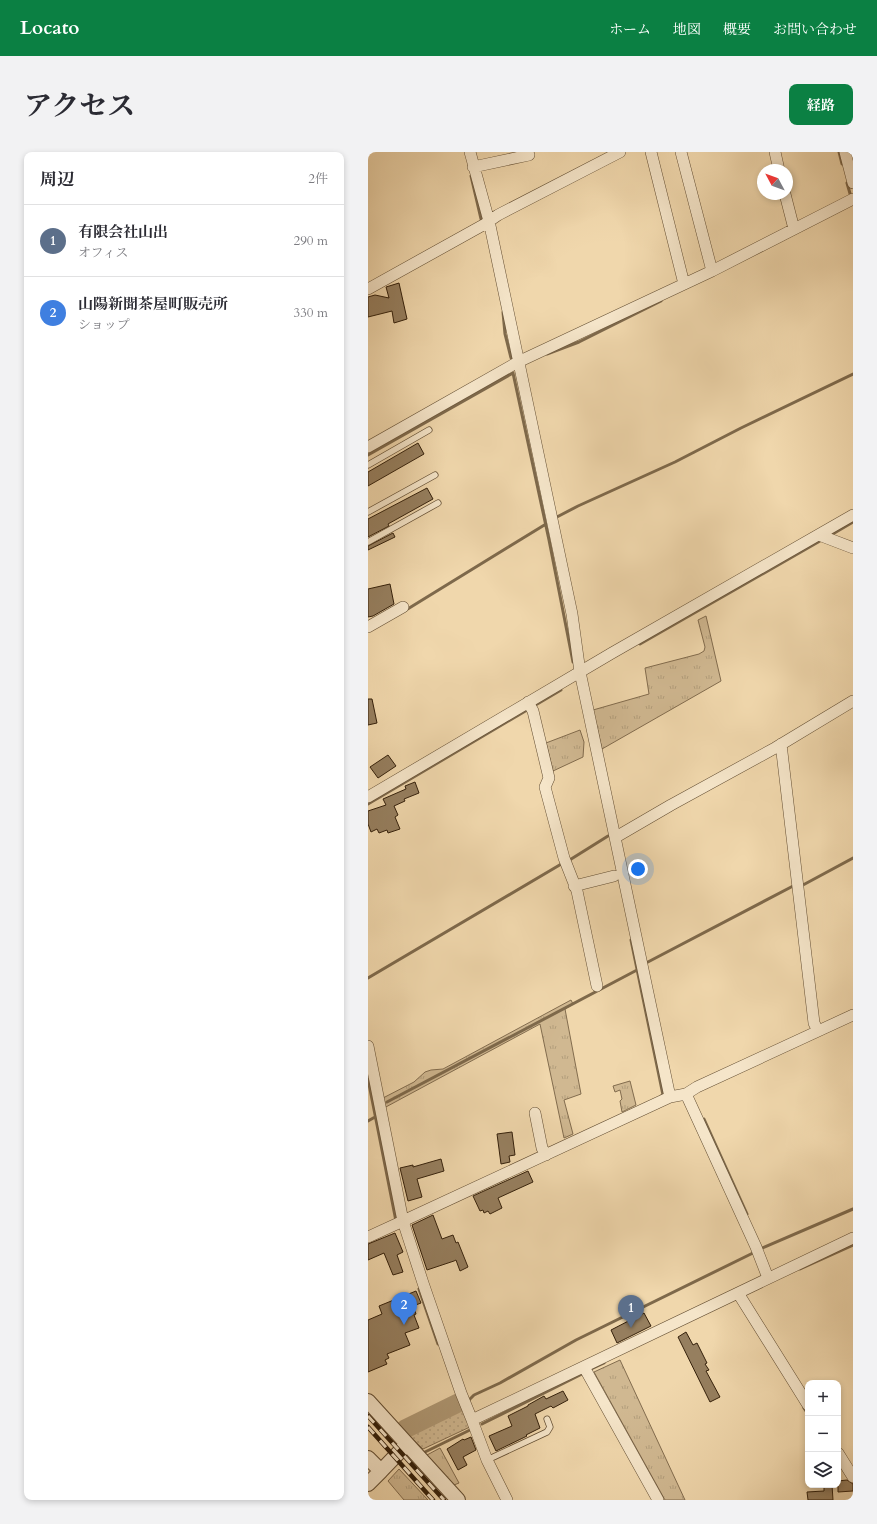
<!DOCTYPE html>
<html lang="ja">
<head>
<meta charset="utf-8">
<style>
  :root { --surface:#fff; --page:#f2f2f3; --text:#2b2b33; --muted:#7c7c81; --line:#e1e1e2; --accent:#0b8043 }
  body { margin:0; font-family:Cardo,"Noto Serif JP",serif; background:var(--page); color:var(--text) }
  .controls { position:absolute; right:12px; bottom:12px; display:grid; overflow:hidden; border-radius:8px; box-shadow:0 2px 6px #0003 }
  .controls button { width:36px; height:36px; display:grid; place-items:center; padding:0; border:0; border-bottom:1px solid var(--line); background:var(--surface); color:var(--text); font:20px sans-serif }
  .compass { position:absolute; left:389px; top:12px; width:36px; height:36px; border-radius:50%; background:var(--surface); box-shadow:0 2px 6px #0003; rotate:311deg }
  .you { position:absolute; left:270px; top:717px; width:14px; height:14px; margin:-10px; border:3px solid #fff; border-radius:50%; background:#1a73e8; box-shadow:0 0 0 6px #1a73e833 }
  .badge { display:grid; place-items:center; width:26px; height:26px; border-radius:50%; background:var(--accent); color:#fff; font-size:13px; font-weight:700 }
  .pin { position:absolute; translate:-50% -33px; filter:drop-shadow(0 1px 2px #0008) }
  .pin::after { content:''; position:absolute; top:21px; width:14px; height:12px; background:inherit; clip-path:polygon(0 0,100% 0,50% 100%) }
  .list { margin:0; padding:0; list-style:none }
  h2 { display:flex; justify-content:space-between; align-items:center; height:52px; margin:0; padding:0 16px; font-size:17px }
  h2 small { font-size:13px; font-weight:400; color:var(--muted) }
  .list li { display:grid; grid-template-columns:26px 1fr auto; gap:12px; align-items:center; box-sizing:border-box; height:72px; padding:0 16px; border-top:1px solid var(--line) }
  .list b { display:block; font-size:15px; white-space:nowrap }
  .list p { margin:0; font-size:13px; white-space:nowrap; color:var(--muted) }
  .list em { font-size:13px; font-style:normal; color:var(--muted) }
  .icon { flex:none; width:22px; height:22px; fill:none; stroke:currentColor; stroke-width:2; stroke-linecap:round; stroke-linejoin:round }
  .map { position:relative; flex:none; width:485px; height:1348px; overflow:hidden; border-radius:8px }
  header { display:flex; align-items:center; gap:24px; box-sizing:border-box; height:56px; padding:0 20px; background:var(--accent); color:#fff }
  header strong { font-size:19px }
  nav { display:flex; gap:22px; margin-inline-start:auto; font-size:14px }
  .intro { display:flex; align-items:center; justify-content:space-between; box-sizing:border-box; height:96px; padding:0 24px }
  h1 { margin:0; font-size:28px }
  .button { padding:10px 18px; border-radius:8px; background:var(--accent); color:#fff; font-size:14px; font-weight:700 }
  main { display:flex; gap:24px; padding:0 24px }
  aside { flex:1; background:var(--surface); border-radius:8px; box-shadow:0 2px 6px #0003 }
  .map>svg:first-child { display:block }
  .grass { fill:url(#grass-tufts); stroke:#826c4e }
  .garden { fill:url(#garden-dots); stroke:#826c4e }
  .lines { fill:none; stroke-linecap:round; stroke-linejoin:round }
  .stream { stroke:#7e694b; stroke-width:3 }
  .river { stroke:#b09975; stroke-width:19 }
  .building { fill:#967f5f; stroke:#34200b }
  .service-casing { stroke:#634e33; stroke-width:7 }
  .minor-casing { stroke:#634e33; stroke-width:12 }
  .tertiary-casing { stroke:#634e33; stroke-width:16 }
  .service { stroke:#f5e5c9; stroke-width:5.5 }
  .minor { stroke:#f5e5c9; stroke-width:11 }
  .tertiary { stroke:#f5e5c9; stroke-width:14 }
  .rail-casing { stroke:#34200b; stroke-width:4.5 }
  .rail { stroke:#f5e5c9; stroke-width:3; stroke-dasharray:9; stroke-linecap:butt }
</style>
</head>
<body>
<header>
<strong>Locato</strong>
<nav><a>ホーム</a><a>地図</a><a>概要</a><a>お問い合わせ</a></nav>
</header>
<div class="intro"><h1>アクセス</h1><a class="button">経路</a></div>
<main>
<aside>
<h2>周辺<small>2件</small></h2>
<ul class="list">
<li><span class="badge" style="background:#5c6f8a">1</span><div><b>有限会社山出</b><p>オフィス</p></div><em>290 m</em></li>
<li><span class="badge" style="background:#3f7fe0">2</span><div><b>山陽新聞茶屋町販売所</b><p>ショップ</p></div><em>330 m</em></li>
</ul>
</aside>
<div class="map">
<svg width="485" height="1348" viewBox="0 0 485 1348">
  <defs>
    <pattern id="grass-tufts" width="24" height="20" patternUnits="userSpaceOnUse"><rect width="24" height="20" fill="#d0b891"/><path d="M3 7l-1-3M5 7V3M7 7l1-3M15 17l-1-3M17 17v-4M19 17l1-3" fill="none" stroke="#b39e7c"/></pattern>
    <pattern id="garden-dots" width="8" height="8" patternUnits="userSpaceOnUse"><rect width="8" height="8" fill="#d0b891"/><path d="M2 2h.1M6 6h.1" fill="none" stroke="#b39e7c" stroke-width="1.8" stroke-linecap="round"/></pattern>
  </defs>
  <rect width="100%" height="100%" fill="#f0d7ac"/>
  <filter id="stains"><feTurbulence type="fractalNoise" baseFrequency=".005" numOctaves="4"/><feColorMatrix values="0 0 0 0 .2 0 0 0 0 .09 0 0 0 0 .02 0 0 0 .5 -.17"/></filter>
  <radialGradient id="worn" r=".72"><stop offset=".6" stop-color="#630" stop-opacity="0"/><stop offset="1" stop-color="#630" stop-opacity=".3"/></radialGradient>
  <!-- grass -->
  <path class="grass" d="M338 464 353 529 234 597 225 558 281 542 277 516 331 502 336 499 337 495 330 468Z
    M212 578 216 590 215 605 185 619 178 591Z
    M203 848 205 852 197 857 213 942 196 948 205 982 196 986 172 872 16 956 15 946 46 930 57 920 63 918 75 917Z
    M262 929 268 953 254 960 252 949 254 947 252 938 247 940 245 934Z
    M252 1208 317 1348H297L226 1220Z
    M72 1296 91 1331 86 1333 59 1303Z
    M31 1317 60 1348H36L20 1329Z"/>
  <!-- garden -->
  <path class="garden" d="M94 1254 104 1274 55 1297 39 1282Z"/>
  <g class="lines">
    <!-- stream -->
    <path class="stream" d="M471 0 474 12
      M103 24 113 67
      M479 31 483 45
      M135 160 137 182 143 206
      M179 202 211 190 293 149
      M145 221 181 388 205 510
      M0 303 145 221
      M187 366 210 354 307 310 373 276 485 222
      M463 383 485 370
      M38 458 178 372
      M272 492 452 389
      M0 652 193 538
      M200 709 240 684
      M435 733 485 706
      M263 788 295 943 293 944
      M278 811 427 733
      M0 826 195 711
      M0 927 28 1069
      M19 950 269 818
      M336 967 379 1062
      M0 969 7 965
      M392 1097 485 1057
      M432 1117 485 1093
      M51 1137 70 1192
      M221 1218 236 1211
      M101 1248 106 1243 132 1231 208 1188 387 1100
      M436 1256 440 1262
      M114 1272 216 1221
      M57 1300 104 1277"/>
    <!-- river -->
    <path class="river" d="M37 1277 92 1250"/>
  </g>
  <!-- building -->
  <path class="building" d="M31 131 39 167 26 171 24 159 0 165V145L7 143 21 146 18 135Z
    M50 291 56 302 0 334V320Z
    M59 336 65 347 20 372 21 374 0 385V367Z
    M25 381 27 385 0 398V394Z
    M22 432 26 452 5 464 0 465V437Z
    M0 547H4L9 571 0 573Z
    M20 603 28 614 10 626 2 615Z
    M47 630 51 641 36 647 37 649 26 654 30 663 27 665 32 677 20 681 19 678 11 681 9 677 3 680 0 672V659L18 653 15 647 38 637 37 634Z
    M144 980 147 1003 141 1004 142 1010 133 1012 129 982Z
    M73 1007 76 1019 49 1027 54 1045 40 1049 32 1016 45 1013V1015Z
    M160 1019 165 1030 130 1046 134 1056 122 1062 120 1059 116 1061 115 1058 112 1059 105 1044Z
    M65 1063 74 1087 85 1083 88 1091 90 1090 100 1115 92 1119 88 1108 86 1109 59 1118 44 1073Z
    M27 1081 35 1100 29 1103 35 1120 25 1123 16 1101 0 1108V1092Z
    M48 1139 53 1151 45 1154 48 1162 46 1163 51 1176 37 1181 42 1193 19 1202 21 1206 17 1208 19 1212 0 1220V1168L14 1162 11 1154Z
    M276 1161 283 1174 249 1191 243 1178Z
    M318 1180 325 1193 329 1191 339 1211 337 1212 341 1218 338 1219 352 1245 342 1250 310 1185Z
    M195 1239 200 1248 185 1256 183 1254 167 1262 172 1276 158 1283 159 1284 128 1299 121 1284 144 1274 140 1264 160 1254V1253L176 1244 178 1247Z
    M103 1285 108 1298 95 1305 99 1313 90 1318 79 1297 95 1287 96 1288Z
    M479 1328 485 1332V1339L470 1340V1329Z
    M456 1333H464L465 1348H440L439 1340 456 1339Z"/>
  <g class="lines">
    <defs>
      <path id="service" d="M0 313 61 278
        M0 360 67 323
        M0 390 70 351
        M119 1308 179 1280 182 1275 179 1267"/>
      <path id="minor" d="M102 0 121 69 204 462 212 520 302 945
        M283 0 316 132
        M313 0 344 119
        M407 0 411 18
        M477 0 485 31
        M105 15 161 3
        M417 42 426 77
        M0 137 117 72 130 63 252 0
        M0 295 150 210 344 119 485 47
        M451 383 485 396
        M0 475 35 455
        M160 550 165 559 181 626 177 635 196 706 209 739 229 834
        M413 592 446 871 450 879
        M0 645 244 501 485 363
        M248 685 303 653 407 596 485 549
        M206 734 246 724
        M0 894 35 1069 302 945 318 942 329 935 485 863
        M318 942 388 1095 400 1126
        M167 961 174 996 178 1003
        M0 1085 35 1069 55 1131 93 1241 104 1268 119 1308 139 1348
        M370 1141 440 1253
        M216 1215 290 1348
        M104 1268 485 1086
        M470 1301 485 1325"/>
      <path id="tertiary" d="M0 1249 90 1348
        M0 1306 13 1319 0 1332
        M13 1319 39 1292"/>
    </defs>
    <!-- service casing -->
    <use href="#service" class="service-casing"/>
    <!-- minor casing -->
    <use href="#minor" class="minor-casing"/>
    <!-- tertiary casing -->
    <use href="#tertiary" class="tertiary-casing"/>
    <!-- service -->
    <use href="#service" class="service"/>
    <!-- minor -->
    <use href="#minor" class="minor"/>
    <!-- tertiary -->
    <use href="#tertiary" class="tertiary"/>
    <defs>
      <path id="rail" d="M0 1264 76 1348
        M0 1275 65 1348"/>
    </defs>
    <!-- rail casing -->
    <use href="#rail" class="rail-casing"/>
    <!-- rail -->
    <use href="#rail" class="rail"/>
  </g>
  <rect width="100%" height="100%" filter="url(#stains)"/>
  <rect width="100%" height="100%" fill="url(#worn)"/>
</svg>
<div class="controls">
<button>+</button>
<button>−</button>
<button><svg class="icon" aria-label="layers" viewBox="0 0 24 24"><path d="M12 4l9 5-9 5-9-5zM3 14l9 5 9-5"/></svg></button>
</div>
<svg class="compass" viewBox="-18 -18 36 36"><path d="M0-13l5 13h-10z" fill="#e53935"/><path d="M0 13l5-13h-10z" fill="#7c7c81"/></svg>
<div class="you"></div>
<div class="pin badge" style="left:263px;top:1176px;background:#5c6f8a">1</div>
<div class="pin badge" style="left:36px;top:1173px;background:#3f7fe0">2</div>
</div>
</main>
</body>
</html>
